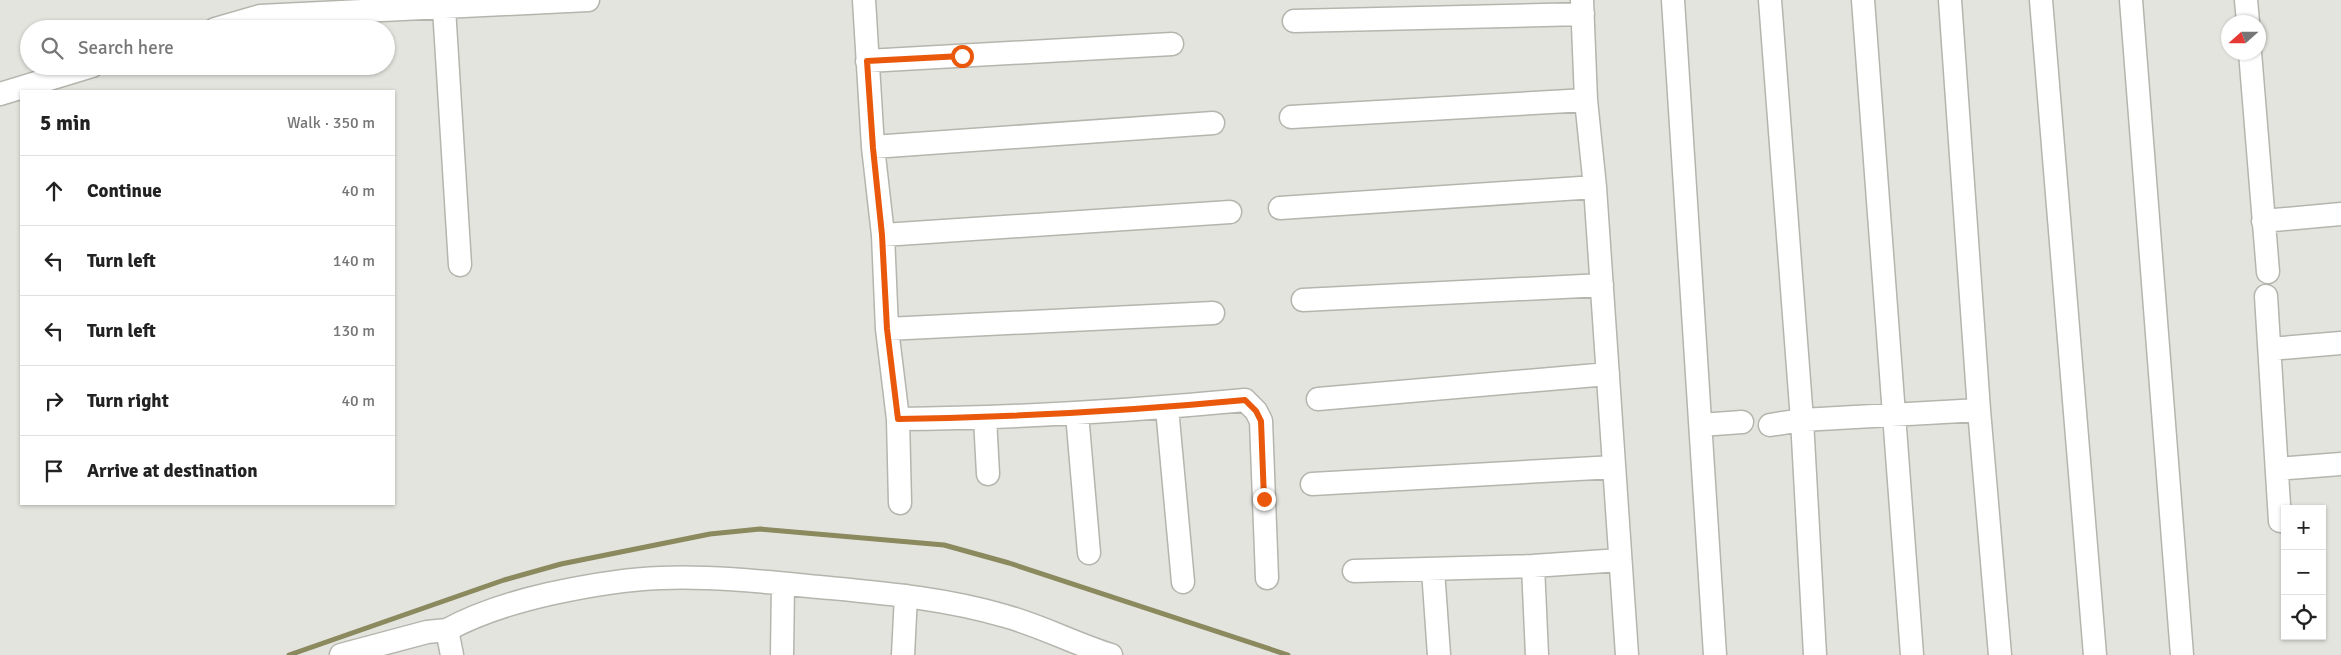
<!DOCTYPE html>
<html lang="en">
<head>
<meta charset="utf-8">
<style>
  :root { --surface:#fff; --page:#f6f6f6; --text:#222; --muted:#767676; --line:#e0e0e0 }
  body { margin:0; font-family:Signika,sans-serif; background:var(--page); color:var(--text) }
  .controls { position:absolute; right:15px; bottom:15px; display:grid; overflow:hidden; border-radius:0px; box-shadow:0 1px 4px #0004 }
  .controls button { width:45px; height:45px; display:grid; place-items:center; padding:0; border:0; border-bottom:1px solid var(--line); background:var(--surface); color:var(--text); font:25px sans-serif }
  .compass { position:absolute; left:2221px; top:15px; width:45px; height:45px; border-radius:50%; background:var(--surface); box-shadow:0 1px 4px #0004; rotate:249deg }
  .stop { position:absolute; width:15px; height:15px; margin:-11px; border:4px solid #ea580c; border-radius:50%; background:#fff }
  .stop.end { background:#ea580c; border-color:#fff; box-shadow:0 1px 5px #0008 }
  .list { margin:0; padding:0; list-style:none }
  h2 { display:flex; justify-content:space-between; align-items:center; height:65px; margin:0; padding:0 20px; font-size:21px }
  h2 small { font-size:16px; font-weight:400; color:var(--muted) }
  .list li { display:grid; grid-template-columns:32px 1fr auto; gap:15px; align-items:center; box-sizing:border-box; height:70px; padding:0 20px; border-top:1px solid var(--line) }
  .list b { display:block; font-size:19px; white-space:nowrap }
  .list em { font-size:16px; font-style:normal; color:var(--muted) }
  .icon { flex:none; width:28px; height:28px; fill:none; stroke:currentColor; stroke-width:2; stroke-linecap:round; stroke-linejoin:round }
  .map { position:relative; flex:none; width:2341px; height:655px; overflow:hidden }
  .search { position:absolute; background:var(--surface); box-shadow:0 1px 4px #0004; left:20px; top:20px; width:375px; height:55px; display:flex; align-items:center; gap:12px; box-sizing:border-box; padding:0 18px; border-radius:28px; color:var(--muted); font-size:19px }
  .panel { position:absolute; background:var(--surface); box-shadow:0 1px 4px #0004; left:20px; top:90px; width:375px; height:415px; border-radius:0px }
  .map>svg:first-child { display:block }
  .lines { fill:none; stroke-linecap:round; stroke-linejoin:round }
  .stream { stroke:#8b895e; stroke-width:5 }
  .minor-casing { stroke:#b5b5ae; stroke-width:25 }
  .minor { stroke:#fff; stroke-width:22 }
  .route { stroke:#ea580c; stroke-width:6 }
</style>
</head>
<body>
<div class="map">
<svg width="2341" height="655" viewBox="0 0 2341 655">
  <rect width="100%" height="100%" fill="#e4e4de"/>
  <g class="lines">
    <!-- stream -->
    <path class="stream" d="M289 655 504 580 561 564 710 534 760 529 944 545 1009 563 1288 655"/>
    <defs>
      <path id="minor" d="M864 0 873 147 883 235 887 329 898 419C1014 418 1129 411 1245 400L1256 411 1261 421 1267 578
        M1582 0 1586 100 1595 187 1627 655
        M1673 0 1715 655
        M1770 0 1802 420 1815 655
        M1863 0 1912 655
        M1950 0 1979 410 2000 655
        M2041 0 2095 655
        M2131 0 2182 655
        M2246 0 2248 22
        M444 8 460 265
        M1294 21 1583 14
        M215 29 260 16 588 0
        M2250 52 2268 272
        M867 61 1172 44
        M0 94 92 66
        M1291 117 1586 100
        M873 147 1213 123
        M1280 208 1595 187
        M2263 221 2341 214
        M883 235 1230 212
        M2266 296 2280 521
        M1303 300 1602 285
        M887 329 1213 313
        M2270 349 2341 343
        M1318 399 1608 374
        M1167 408 1183 582
        M1077 414 1089 553
        M985 418 988 474
        M898 419 900 503
        M1701 425 1742 422
        M1770 425 1802 420 1979 410
        M2277 469 2341 464
        M1312 484 1614 467
        M1533 566 1537 655
        M1433 570 1439 655
        M1354 571 1533 566 1620 560
        M341 655 427 632 447 630
        M452 655 447 630C478 613 514 602 549 594 586 586 623 579 661 578 714 576 767 582 819 587 882 593 944 598 1005 616 1042 626 1075 644 1111 655
        M782 655 783 584
        M903 655 906 596"/>
    </defs>
    <!-- minor casing -->
    <use href="#minor" class="minor-casing"/>
    <!-- minor -->
    <use href="#minor" class="minor"/>
  </g>
  <g class="lines">
    <!-- route -->
    <path class="route" d="M962 56 867 61 873 148 882 235 887 329 898 419C1014 417 1129 411 1245 400L1256 411 1261 421 1264 499"/>
  </g>
</svg>
<div class="controls">
<button>+</button>
<button>−</button>
<button><svg class="icon" aria-label="locate" viewBox="0 0 24 24"><circle cx="12" cy="12" r="6"/><path d="M12 2v4M12 18v4M2 12h4M18 12h4"/></svg></button>
</div>
<svg class="compass" viewBox="-18 -18 36 36"><path d="M0-13l5 13h-10z" fill="#e53935"/><path d="M0 13l5-13h-10z" fill="#767676"/></svg>
<div class="stop" style="left:962px;top:56px"></div>
<div class="stop end" style="left:1264px;top:499px"></div>
<div class="search"><svg class="icon" aria-label="search" viewBox="0 0 24 24"><circle cx="10" cy="10" r="6"/><path d="M15 15l6 6"/></svg>Search here</div>
<section class="panel">
<h2>5 min<small>Walk · 350 m</small></h2>
<ul class="list">
<li><svg class="icon" aria-label="ahead" viewBox="0 0 24 24"><path d="M12 20V5M6 11l6-6 6 6"/></svg><div><b>Continue</b></div><em>40 m</em></li>
<li><svg class="icon" aria-label="left" viewBox="0 0 24 24"><path d="M17 20v-9H6M10 6l-5 5 5 5"/></svg><div><b>Turn left</b></div><em>140 m</em></li>
<li><svg class="icon" aria-label="left" viewBox="0 0 24 24"><path d="M17 20v-9H6M10 6l-5 5 5 5"/></svg><div><b>Turn left</b></div><em>130 m</em></li>
<li><svg class="icon" aria-label="right" viewBox="0 0 24 24"><path d="M7 20v-9h11M14 6l5 5-5 5"/></svg><div><b>Turn right</b></div><em>40 m</em></li>
<li><svg class="icon" aria-label="arrive" viewBox="0 0 24 24"><path d="M6 21V4h12l-3 4 3 4H6"/></svg><div><b>Arrive at destination</b></div></li>
</ul>
</section>
</div>
</body>
</html>
